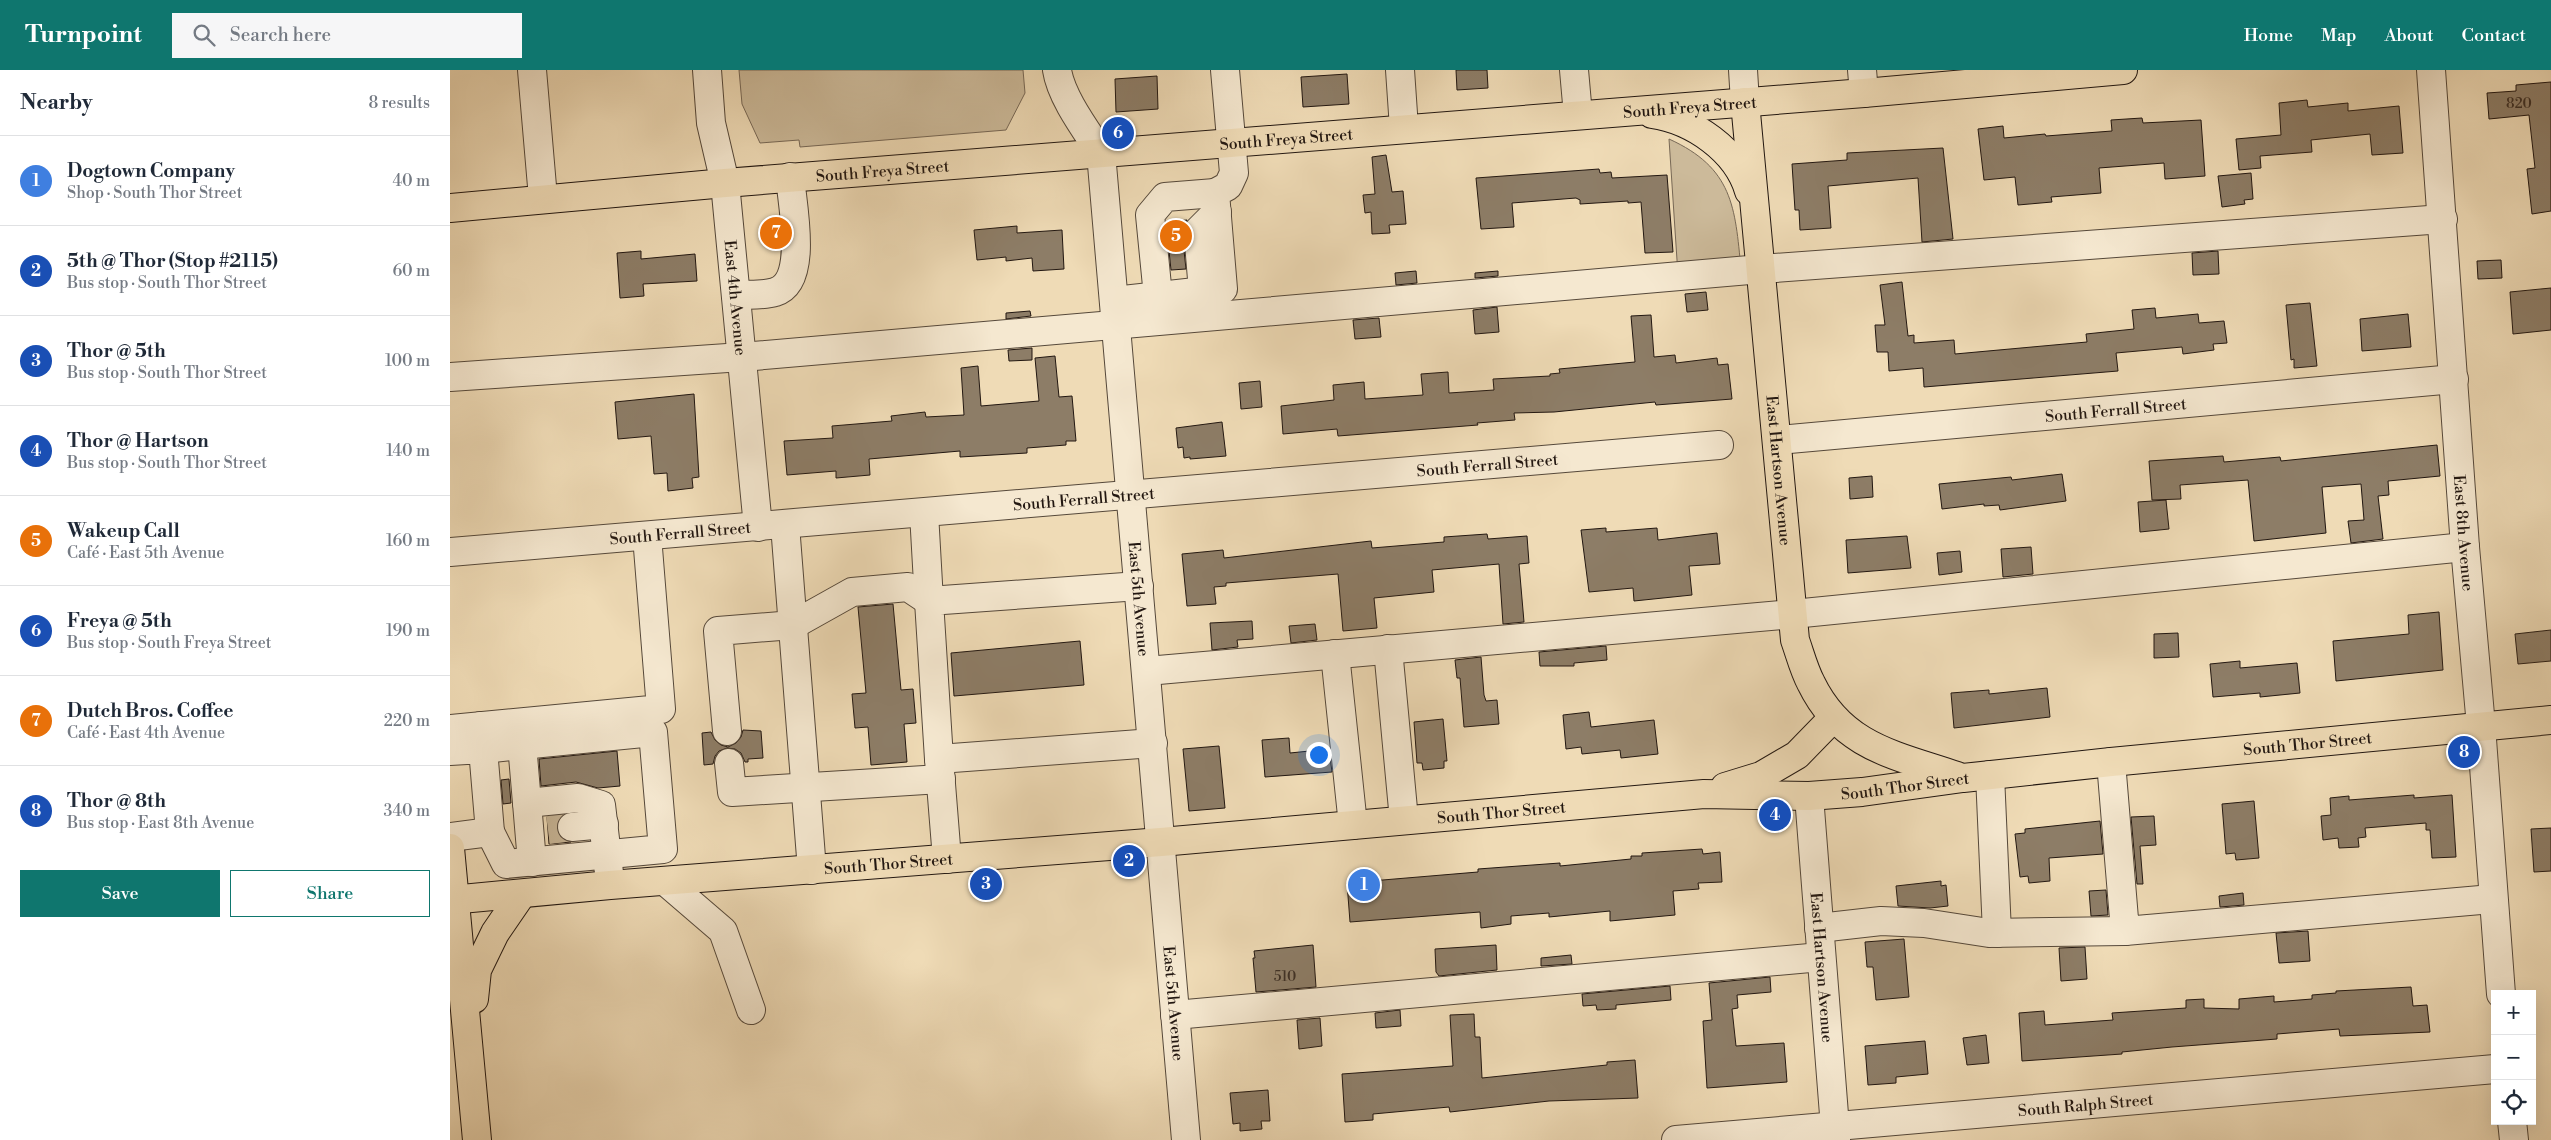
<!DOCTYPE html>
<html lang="en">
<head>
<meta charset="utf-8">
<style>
  :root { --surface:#fff; --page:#f6f6f7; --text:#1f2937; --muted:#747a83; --line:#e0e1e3; --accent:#0f766e }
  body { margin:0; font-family:"Libre Bodoni",serif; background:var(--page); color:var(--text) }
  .controls { position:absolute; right:15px; bottom:15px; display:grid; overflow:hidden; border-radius:0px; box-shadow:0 5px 20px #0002 }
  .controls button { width:45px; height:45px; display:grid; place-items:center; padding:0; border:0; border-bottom:1px solid var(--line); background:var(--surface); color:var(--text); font:25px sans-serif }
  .you { position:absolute; left:868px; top:684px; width:18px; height:18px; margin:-12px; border:4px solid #fff; border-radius:50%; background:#1a73e8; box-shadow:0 0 0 8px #1a73e833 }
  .badge { display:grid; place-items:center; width:32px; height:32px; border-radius:50%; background:var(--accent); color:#fff; font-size:16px; font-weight:700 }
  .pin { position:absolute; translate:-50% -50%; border:2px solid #fff; box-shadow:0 1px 5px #0006 }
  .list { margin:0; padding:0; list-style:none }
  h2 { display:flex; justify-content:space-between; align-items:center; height:65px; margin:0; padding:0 20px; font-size:21px }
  h2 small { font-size:16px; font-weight:400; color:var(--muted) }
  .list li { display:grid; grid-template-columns:32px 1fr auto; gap:15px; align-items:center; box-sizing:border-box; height:90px; padding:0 20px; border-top:1px solid var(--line) }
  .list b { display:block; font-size:19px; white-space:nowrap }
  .list p { margin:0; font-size:16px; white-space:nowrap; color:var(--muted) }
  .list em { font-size:16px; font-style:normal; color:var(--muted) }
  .actions { display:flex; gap:10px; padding:15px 20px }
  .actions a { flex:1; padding:11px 0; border:1px solid var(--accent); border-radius:0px; text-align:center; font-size:18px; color:var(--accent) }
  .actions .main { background:var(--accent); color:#fff }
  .icon { flex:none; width:28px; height:28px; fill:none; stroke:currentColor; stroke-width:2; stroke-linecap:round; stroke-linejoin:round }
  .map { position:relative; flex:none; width:2101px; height:1070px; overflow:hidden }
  header { display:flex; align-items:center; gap:30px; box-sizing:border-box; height:70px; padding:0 25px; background:var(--accent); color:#fff }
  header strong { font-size:24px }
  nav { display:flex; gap:28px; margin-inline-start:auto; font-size:18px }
  .search { width:350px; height:45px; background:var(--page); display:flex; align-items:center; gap:12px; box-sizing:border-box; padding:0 18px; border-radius:0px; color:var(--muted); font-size:19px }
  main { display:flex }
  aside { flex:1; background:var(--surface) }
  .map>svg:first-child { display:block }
  .green { fill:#ccba9a; stroke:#776856 }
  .building { fill:#8d7d67; stroke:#221711 }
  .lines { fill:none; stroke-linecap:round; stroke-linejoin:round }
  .minor-tunnel { stroke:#c6b495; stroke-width:28; stroke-dasharray:28 14; stroke-linecap:butt }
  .minor-casing { stroke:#55483a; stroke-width:30 }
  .major-casing { stroke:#221711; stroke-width:30 }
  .minor { stroke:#f5e8d0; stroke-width:28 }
  .major { stroke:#efdbb6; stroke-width:28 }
  .labels { text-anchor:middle; stroke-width:4; stroke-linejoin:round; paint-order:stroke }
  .number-label { font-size:14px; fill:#3d3026 }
  .street-label { font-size:16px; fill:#221711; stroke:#f5e8d0 }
</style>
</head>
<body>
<header>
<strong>Turnpoint</strong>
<div class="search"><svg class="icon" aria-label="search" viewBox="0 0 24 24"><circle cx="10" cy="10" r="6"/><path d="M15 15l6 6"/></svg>Search here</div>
<nav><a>Home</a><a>Map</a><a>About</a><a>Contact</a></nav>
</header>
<main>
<aside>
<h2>Nearby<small>8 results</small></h2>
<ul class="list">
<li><span class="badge" style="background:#3f7fe0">1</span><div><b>Dogtown Company</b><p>Shop · South Thor Street</p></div><em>40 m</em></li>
<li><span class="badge" style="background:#1a4fb4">2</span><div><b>5th @ Thor (Stop #2115)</b><p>Bus stop · South Thor Street</p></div><em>60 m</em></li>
<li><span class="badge" style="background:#1a4fb4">3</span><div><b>Thor @ 5th</b><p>Bus stop · South Thor Street</p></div><em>100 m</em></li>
<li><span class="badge" style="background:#1a4fb4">4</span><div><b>Thor @ Hartson</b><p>Bus stop · South Thor Street</p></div><em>140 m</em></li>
<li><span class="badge" style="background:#e8710a">5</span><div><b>Wakeup Call</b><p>Café · East 5th Avenue</p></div><em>160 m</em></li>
<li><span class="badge" style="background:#1a4fb4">6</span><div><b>Freya @ 5th</b><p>Bus stop · South Freya Street</p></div><em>190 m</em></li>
<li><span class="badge" style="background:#e8710a">7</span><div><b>Dutch Bros. Coffee</b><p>Café · East 4th Avenue</p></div><em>220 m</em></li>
<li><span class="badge" style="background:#1a4fb4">8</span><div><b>Thor @ 8th</b><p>Bus stop · East 8th Avenue</p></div><em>340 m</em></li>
</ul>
<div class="actions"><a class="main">Save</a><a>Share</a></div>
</aside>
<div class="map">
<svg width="2101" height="1070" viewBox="0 0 2101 1070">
  <rect width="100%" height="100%" fill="#efdbb6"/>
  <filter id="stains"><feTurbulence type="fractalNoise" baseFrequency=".004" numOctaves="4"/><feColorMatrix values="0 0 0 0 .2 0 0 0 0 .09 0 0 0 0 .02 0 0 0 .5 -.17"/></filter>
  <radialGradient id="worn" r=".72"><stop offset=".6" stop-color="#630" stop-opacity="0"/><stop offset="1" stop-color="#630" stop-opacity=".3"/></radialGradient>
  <!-- green -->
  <path class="green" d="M289 0H573L575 23 556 60 350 77 349 70 310 73 292 34Z
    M1219 69C1283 98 1285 137 1291 199L1228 205Z"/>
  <!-- building -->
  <path class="building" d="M1006 0H1037L1038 18 1007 20Z
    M897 4 899 34 853 37 851 7Z
    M707 6 708 39 666 42 665 9Z
    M2101 12V141L2082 144 2077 99 2085 98 2079 45 2039 49 2037 23 2066 21V15Z
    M1857 30 1858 37 1898 33V41L1949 36 1953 83 1922 85 1920 64 1861 70 1862 82 1810 86 1811 98 1789 100 1786 69 1831 65 1829 33Z
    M1692 48 1693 53 1751 50 1755 106 1715 109 1714 93 1649 98 1651 123 1601 127 1602 132 1568 135 1565 107 1534 110 1528 59 1553 56 1554 68 1595 64 1596 66 1662 61 1661 50Z
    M1493 78 1503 169 1472 172 1468 108 1378 116 1381 158 1350 160 1349 140H1345L1342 94 1397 90V83Z
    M936 85 942 122 953 121 956 154 939 155 940 163 922 164 921 142 915 143 913 125 925 124 922 87Z
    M1149 99 1150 103 1161 102 1162 108 1217 105 1223 182 1195 183 1191 132 1178 133V131L1130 134V130L1126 128 1062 133 1064 157 1031 159 1026 108Z
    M1801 103 1803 129 1794 130 1795 134 1772 137 1768 106Z
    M737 150 732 162 736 199 721 200 716 152Z
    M567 156V163L612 160 614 199 583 201 582 188 556 191V187L527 190 524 160Z
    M191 181V189L245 184 247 211 193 214 194 226 170 228 167 183Z
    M1768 181 1769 204 1743 205 1742 183Z
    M2051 190 2052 208 2028 209 2027 191Z
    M966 201 967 213 946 215 945 203Z
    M1048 201V206L1025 208V203Z
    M1452 212 1458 266 1464 265V273L1504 270 1505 284 1637 272 1636 264 1684 259 1682 240 1705 238 1706 248 1748 244 1749 253 1774 251 1777 273 1763 274 1764 280 1733 284 1732 277 1666 283 1668 301 1474 317 1473 298 1439 301 1438 282H1427L1425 255H1435L1430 215Z
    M2101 218V260L2063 264 2060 222Z
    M1256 222 1258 240 1237 242 1235 224Z
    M1860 233 1867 296 1844 298V289L1841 290 1836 235Z
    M1047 237 1049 262 1025 264 1023 240Z
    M580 241 581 246 556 249V243Z
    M1958 244 1961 277 1912 281 1910 249Z
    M1201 245 1204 287 1225 285 1226 293 1267 288 1268 295 1278 294 1282 329 1206 335 1205 332 1104 342 1064 343 1065 350 1027 353 1028 355 888 366 887 359 833 364 831 336 884 330 883 315 914 312 915 329 973 325 971 304 998 302 999 323 1044 320 1043 309 1100 306V304L1110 303 1109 299 1185 292 1181 246Z
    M929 248 931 267 905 269 903 250Z
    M582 278V290L559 291 558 280Z
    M605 286 609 327 622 326 626 371H616V375L577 378V383L510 387V381L419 389 420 405 386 408V401L337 405 334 371 383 368 382 356 442 351 441 346 475 342 476 347 514 345 511 298 528 296 531 336 589 331 585 288Z
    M810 311 812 337 791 339 789 313Z
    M244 324 249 407 242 408 243 418 218 421 217 403 204 404 201 366 168 369 165 332Z
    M772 352 776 386 740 389V387L734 388 733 377 728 378 726 358Z
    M1987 375 1990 406 1938 411 1939 425 1928 426 1933 469 1901 473 1898 451 1914 450 1911 414 1872 417 1876 463 1804 471 1798 410 1730 415 1731 429 1702 430 1699 391 1773 386 1774 392 1830 387 1831 391Z
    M1612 404 1616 431 1550 440 1549 435 1534 436V434L1492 439 1489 414 1561 407 1562 410Z
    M1422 406 1423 427 1400 429 1399 408Z
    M1716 430 1719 459 1690 462 1688 432Z
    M1156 458V462L1207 458 1208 470 1267 463 1270 494 1239 496 1242 525 1184 531 1183 518 1139 522 1131 460Z
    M1037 464 1038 469 1077 466 1079 493 1069 494 1074 552 1053 554 1049 494 982 500 984 522 924 528 927 558 893 561 888 504 776 513V516L764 517 766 534 737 536 732 484 773 480 774 488 921 471 922 478 994 472V467Z
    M1457 466 1461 498 1398 503 1396 470Z
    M1581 477 1583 504 1553 507 1551 479Z
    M1510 481 1512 502 1489 505 1487 483Z
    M443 534 451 620 463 619 466 653 454 654 457 692 421 695 418 657 405 658 402 624 416 623 408 537Z
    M1989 542 1993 600 1886 611 1883 571 1959 564 1958 545Z
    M802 551 803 569 787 570 788 577 762 580 760 553Z
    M865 554 867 570 841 573 839 556Z
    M2101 560V591L2068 594 2065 564Z
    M1728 563 1729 587 1704 588V564Z
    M630 571 634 615 504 626 501 583Z
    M1156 576 1157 590 1124 593V596H1090L1089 582Z
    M1031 587 1034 625 1036 631 1047 630 1049 654 1014 657 1010 608H1007L1005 590Z
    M1790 591V598L1847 593 1850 623 1810 627V623L1763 627 1760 594Z
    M1597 618 1600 647 1504 658 1501 623 1539 620V624Z
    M1139 642 1141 657 1204 650 1208 684 1171 688 1170 680 1132 684 1131 677 1116 679 1113 645Z
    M993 649 997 691H994V698L973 700 972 693H967L964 652Z
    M293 660 311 661 313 688 298 689V692H295L291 683 285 679 277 678 269 681 265 686 263 694 254 695 252 663 261 662 265 670 271 675 278 677 286 673 291 667Z
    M839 668 840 683 879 679 882 702 815 707 812 670Z
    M769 676 775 738 739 741 733 679Z
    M167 681 170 716 148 718 126 712 91 716 89 689Z
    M59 709 61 733 53 734 51 710Z
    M1964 725V728L2002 725 2006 787 1982 788 1980 760H1976V753L1915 758 1916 767 1908 768 1909 777 1889 778 1888 768 1873 770 1871 746 1881 745 1880 728 1899 726V730Z
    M1804 731 1809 788 1786 790 1785 783 1776 784 1772 734Z
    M112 745 108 751 107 759 110 766 121 772 99 774 97 747Z
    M1704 746 1706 775 1690 776 1693 814H1687L1681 747Z
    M1650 751 1653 784 1599 788 1600 811 1579 813 1578 806 1570 807 1565 764 1575 763V759Z
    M2101 758V801L2084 802 2081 759Z
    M1252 779 1253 784 1270 782 1272 812 1248 813 1249 819 1223 821 1225 845 1160 851V841L1099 847V843L1061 846V854L1031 858 1030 842 900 852 897 813 1028 802V799L1110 793V796L1181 789V786H1192V783Z
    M1491 811V816L1496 815 1498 836 1480 838 1448 836 1446 816Z
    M1656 820 1658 845 1641 846 1639 821Z
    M1793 823 1794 835 1770 837 1769 826Z
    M1858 861 1860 891 1829 893 1826 863Z
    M1454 869 1459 927 1426 930 1423 897H1417L1415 872Z
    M863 875 866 917 806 922 803 888H805L804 881Z
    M1046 875 1047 900 989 906 986 902 985 879Z
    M1635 877 1637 909 1611 911 1609 878Z
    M1121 885 1122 894 1091 896V888Z
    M1320 907 1321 922 1287 925 1288 938 1282 939 1286 976 1334 973 1337 1012 1257 1018 1253 951 1262 950 1259 913Z
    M1220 916 1221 930 1166 935V939L1147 940 1146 935 1133 936 1132 924Z
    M1961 917 1963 936 1977 935 1980 962 1890 966 1889 959 1827 964V969L1722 977 1672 982V984L1572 991 1569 943 1594 941 1595 955 1663 950 1662 943 1736 938V930L1754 929V938L1789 939V929L1824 926V932L1862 929V925L1886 923V921Z
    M950 940 951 956 926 958 925 943Z
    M1024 944 1025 967H1030L1032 1008 1157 995V992L1185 990 1188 1028 1099 1031 1000 1042 999 1037 923 1044V1050L895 1052 892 1004 1003 996 1000 945Z
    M870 948 872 976 849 979 847 950Z
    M1536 965 1539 993 1517 995 1513 968Z
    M1475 971 1478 1004 1446 1007V1013L1418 1015 1415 976Z
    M818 1020 820 1051H811L812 1059 790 1061V1053L783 1054 780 1023Z"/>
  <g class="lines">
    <!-- minor-tunnel -->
    <path class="minor-tunnel" d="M98 760 122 757"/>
    <defs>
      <g id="minor">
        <path d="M82 0 93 128"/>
        <path id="s1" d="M257 0 261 53 275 113 308 457"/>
        <path id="s2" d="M607 0C611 27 636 60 651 83L736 1070"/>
        <path d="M950 0 954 58"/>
        <path d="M1124 0 1128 45"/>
        <path d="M1293 0 1295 32"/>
        <path d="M1412 0 1414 23"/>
        <path id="s3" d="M1981 0 2015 477 2031 656 2051 924"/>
        <path d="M753 221 748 161 767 142"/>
        <path d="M286 225C298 224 313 226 325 222 359 212 342 134 340 107"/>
        <path d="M708 226 700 145 715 127 765 123"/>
        <path d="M664 231 773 219 765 123 778 116 784 103 775 0"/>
        <path d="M0 307 292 287 1311 199 1993 149"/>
        <path id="s4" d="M1328 370 2004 309"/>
        <path d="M474 443 479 531"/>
        <path d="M335 455 362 800"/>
        <path id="s5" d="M0 482 1269 375"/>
        <path d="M938 579 954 750"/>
        <path d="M885 584 903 755"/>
        <path d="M697 601 1343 544 2015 477"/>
        <path d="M31 656 33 679 203 662 213 779 56 794 40 762"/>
        <path d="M0 659 211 639 197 466"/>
        <path d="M277 661 268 561 343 555 402 522 458 517 479 531"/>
        <path d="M72 674 82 792"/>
        <path d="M0 681 33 679 40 762 0 767"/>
        <path d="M489 689 479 531 689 516"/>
        <path d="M1661 692 1675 861 2042 829"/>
        <path d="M279 693 282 722 491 709"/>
        <path d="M1540 705 1547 863"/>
        <path id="s6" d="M1359 726 1386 1070"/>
        <path d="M77 733 128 728 151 735 159 803"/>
        <path d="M122 757 154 754"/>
        <path d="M497 789 489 689 703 673"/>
        <path d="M216 812 273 861 301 940"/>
        <path d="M1369 858 1431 851 1474 853 1539 863 1675 861"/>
        <path d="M725 945 1371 887"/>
        <path d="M2062 1051 2064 1070"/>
        <path id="s7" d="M1226 1070 2045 999"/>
      </g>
      <g id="major">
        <path id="s8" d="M1295 32 1345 570C1350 584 1354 600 1361 613 1392 677 1445 685 1507 706"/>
        <path d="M1202 44C1243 50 1287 80 1299 121"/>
        <path id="s9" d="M0 138 275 113 1414 23 1673 0"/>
        <path d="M1275 717 1311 706 1347 685 1383 648"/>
        <path d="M0 778 27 1070"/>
        <path id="s10" d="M0 830 160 815 711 772 1254 724 1359 726 1412 722 1513 708 1661 692 2101 650"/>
        <path d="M24 929 27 900 45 863 71 825"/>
      </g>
    </defs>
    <!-- minor casing -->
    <use href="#minor" class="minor-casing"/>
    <!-- major casing -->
    <use href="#major" class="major-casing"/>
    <!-- minor -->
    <use href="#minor" class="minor"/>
    <!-- major -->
    <use href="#major" class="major"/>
  </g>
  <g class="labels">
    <!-- number labels -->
    <g class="number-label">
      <text x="2069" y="38">820</text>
      <text x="835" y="911">510</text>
    </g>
    <!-- street labels -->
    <g class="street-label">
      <text dy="6" stroke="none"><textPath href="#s9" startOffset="1244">South Freya Street</textPath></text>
      <text dy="6" stroke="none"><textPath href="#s9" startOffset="839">South Freya Street</textPath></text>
      <text dy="6" stroke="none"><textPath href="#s9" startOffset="434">South Freya Street</textPath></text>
      <text dy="6" stroke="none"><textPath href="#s1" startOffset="230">East 4th Avenue</textPath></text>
      <text dy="6" stroke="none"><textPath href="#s4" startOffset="339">South Ferrall Street</textPath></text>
      <text dy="6" stroke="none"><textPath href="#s5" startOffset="1041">South Ferrall Street</textPath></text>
      <text dy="6" stroke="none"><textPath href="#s8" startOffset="370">East Hartson Avenue</textPath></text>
      <text dy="6" stroke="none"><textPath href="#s5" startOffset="636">South Ferrall Street</textPath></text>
      <text dy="6" stroke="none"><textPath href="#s3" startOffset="464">East 8th Avenue</textPath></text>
      <text dy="6" stroke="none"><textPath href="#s5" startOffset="231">South Ferrall Street</textPath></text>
      <text dy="6" stroke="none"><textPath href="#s2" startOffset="542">East 5th Avenue</textPath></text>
      <text dy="6" stroke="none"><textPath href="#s10" startOffset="1865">South Thor Street</textPath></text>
      <text dy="6" stroke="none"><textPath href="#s10" startOffset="1460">South Thor Street</textPath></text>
      <text dy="6" stroke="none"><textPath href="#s10" startOffset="1055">South Thor Street</textPath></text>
      <text dy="6" stroke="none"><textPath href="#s10" startOffset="440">South Thor Street</textPath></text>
      <text dy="6" stroke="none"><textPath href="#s6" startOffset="172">East Hartson Avenue</textPath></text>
      <text dy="6" stroke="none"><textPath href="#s2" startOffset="948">East 5th Avenue</textPath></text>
      <text dy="6" stroke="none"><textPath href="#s7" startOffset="411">South Ralph Street</textPath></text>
    </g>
  </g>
  <rect width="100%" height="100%" filter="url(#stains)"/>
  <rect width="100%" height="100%" fill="url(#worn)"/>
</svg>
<div class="controls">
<button>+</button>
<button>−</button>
<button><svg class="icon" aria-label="locate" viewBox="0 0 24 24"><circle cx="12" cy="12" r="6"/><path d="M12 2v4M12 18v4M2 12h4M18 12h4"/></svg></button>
</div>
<div class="you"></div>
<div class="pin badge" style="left:914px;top:815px;background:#3f7fe0">1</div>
<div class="pin badge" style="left:679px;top:791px;background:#1a4fb4">2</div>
<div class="pin badge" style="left:536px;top:814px;background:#1a4fb4">3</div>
<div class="pin badge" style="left:1325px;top:745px;background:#1a4fb4">4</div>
<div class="pin badge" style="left:726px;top:166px;background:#e8710a">5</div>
<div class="pin badge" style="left:668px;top:63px;background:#1a4fb4">6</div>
<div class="pin badge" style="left:326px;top:163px;background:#e8710a">7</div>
<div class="pin badge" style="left:2014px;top:682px;background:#1a4fb4">8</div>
</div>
</main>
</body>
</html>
